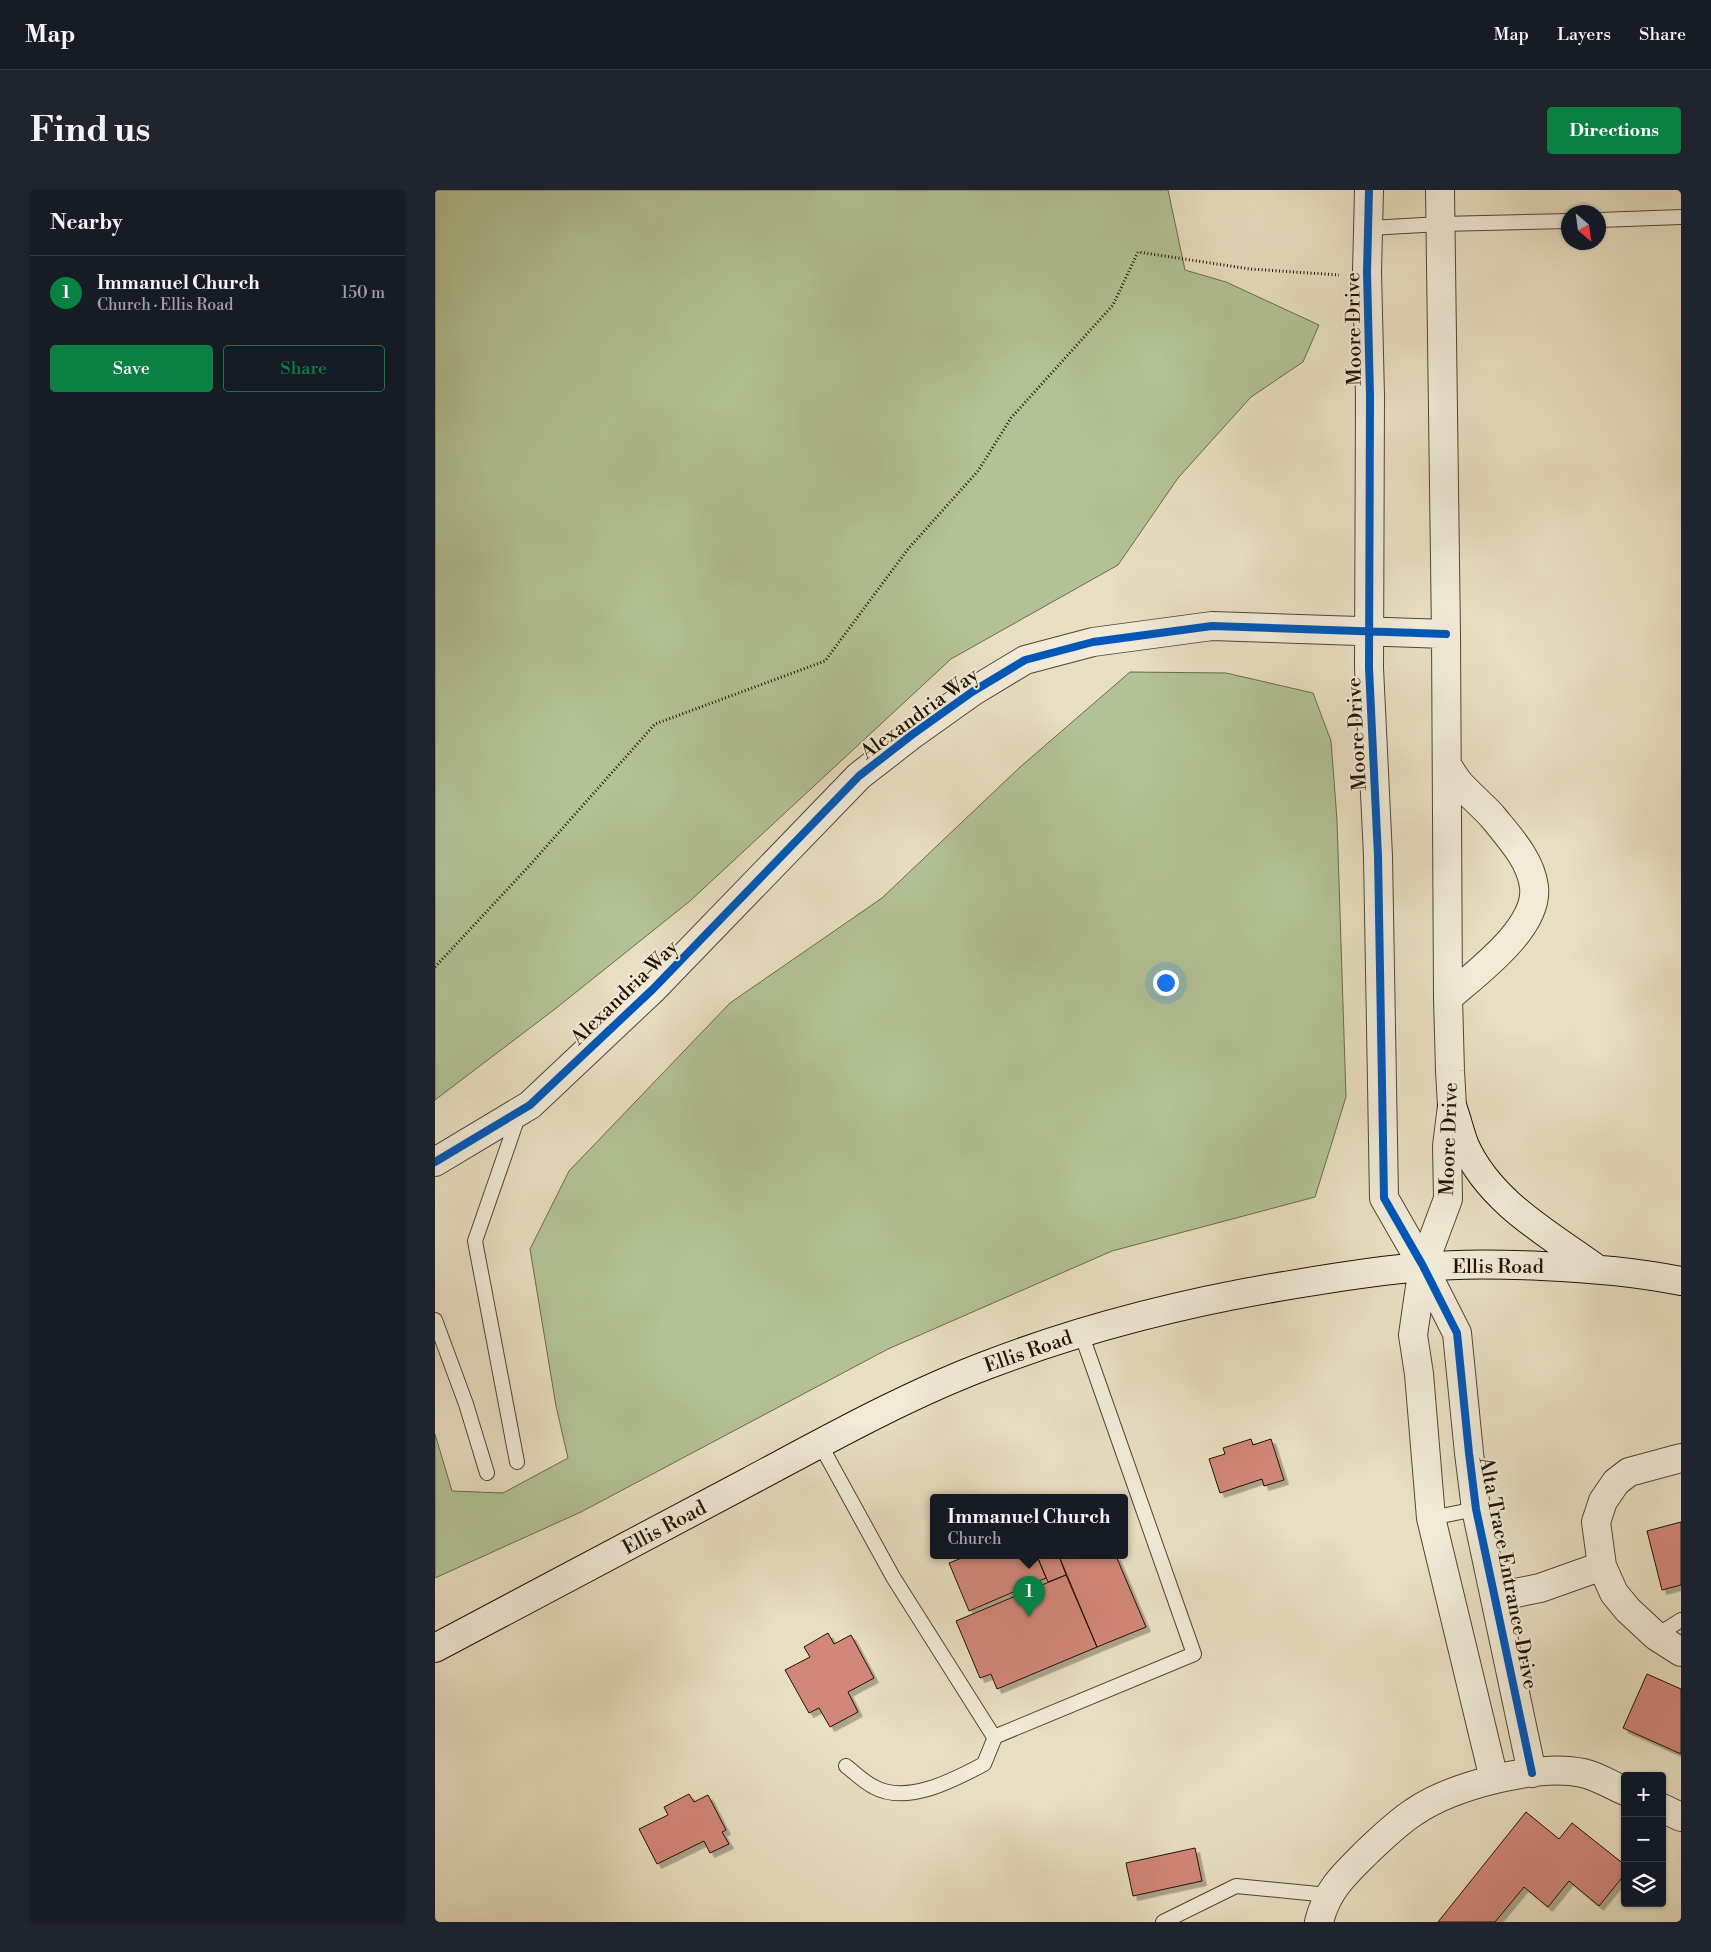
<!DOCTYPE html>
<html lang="en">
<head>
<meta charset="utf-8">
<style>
  :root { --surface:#171b24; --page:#20242c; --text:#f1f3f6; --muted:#9ea1a6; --line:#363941; --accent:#0b8043 }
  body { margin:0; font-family:"Libre Bodoni",serif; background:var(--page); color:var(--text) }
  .controls { position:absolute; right:15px; bottom:15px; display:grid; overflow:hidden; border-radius:5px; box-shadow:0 1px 4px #0004 }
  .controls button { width:45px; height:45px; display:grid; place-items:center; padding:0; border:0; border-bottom:1px solid var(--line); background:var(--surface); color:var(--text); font:25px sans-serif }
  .compass { position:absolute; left:1126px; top:15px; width:45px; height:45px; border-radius:50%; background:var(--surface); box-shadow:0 1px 4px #0004; rotate:151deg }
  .you { position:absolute; left:730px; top:792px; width:18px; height:18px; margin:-12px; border:4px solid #fff; border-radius:50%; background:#1a73e8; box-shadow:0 0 0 8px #1a73e833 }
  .badge { display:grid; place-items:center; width:32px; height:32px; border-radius:50%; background:var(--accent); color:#fff; font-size:16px; font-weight:700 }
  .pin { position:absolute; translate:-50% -41px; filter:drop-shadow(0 1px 2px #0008) }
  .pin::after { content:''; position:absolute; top:26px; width:18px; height:15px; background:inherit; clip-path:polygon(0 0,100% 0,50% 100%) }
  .popup { position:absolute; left:495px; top:1304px; width:198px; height:65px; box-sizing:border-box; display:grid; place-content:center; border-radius:5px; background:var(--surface); filter:drop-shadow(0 1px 4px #0005); font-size:16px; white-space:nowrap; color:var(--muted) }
  .popup b { font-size:19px; color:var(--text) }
  .popup::after { content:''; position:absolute; left:50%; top:100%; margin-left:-10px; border:10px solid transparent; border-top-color:var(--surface) }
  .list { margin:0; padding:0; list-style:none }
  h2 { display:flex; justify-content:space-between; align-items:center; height:65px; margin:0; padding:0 20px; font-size:21px }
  h2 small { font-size:16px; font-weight:400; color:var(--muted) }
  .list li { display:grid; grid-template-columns:32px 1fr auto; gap:15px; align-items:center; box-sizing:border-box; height:75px; padding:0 20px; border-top:1px solid var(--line) }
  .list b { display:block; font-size:19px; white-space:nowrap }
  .list p { margin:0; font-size:16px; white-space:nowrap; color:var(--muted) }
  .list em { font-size:16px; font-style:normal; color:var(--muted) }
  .actions { display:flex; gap:10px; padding:15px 20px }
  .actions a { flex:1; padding:11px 0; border:1px solid var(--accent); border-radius:5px; text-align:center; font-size:18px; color:var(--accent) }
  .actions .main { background:var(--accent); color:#fff }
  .icon { flex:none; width:28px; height:28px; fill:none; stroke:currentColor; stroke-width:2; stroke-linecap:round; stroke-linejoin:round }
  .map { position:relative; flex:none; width:1246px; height:1732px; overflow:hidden; border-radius:5px }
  header { display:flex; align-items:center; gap:30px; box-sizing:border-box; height:70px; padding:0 25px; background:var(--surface); border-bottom:1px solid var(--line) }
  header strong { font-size:24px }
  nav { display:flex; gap:28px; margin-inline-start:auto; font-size:18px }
  .intro { display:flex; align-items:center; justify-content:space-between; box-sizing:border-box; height:120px; padding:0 30px }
  h1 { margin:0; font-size:35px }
  .button { padding:12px 22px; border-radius:5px; background:var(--accent); color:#fff; font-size:18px; font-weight:700 }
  main { display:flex; gap:30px; padding:0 30px }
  aside { flex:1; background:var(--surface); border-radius:5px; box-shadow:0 1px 4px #0004 }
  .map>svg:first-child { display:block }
  .green { fill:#b2c296; stroke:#6b6a4b }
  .building { fill:#d18779; stroke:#241100; filter:url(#shadow) }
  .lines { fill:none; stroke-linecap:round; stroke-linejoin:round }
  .service-casing { stroke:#554430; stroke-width:16 }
  .minor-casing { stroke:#554430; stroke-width:30 }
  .secondary-casing { stroke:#241100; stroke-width:30 }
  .path { stroke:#241100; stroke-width:3; stroke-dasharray:1 2.5; stroke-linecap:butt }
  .service { stroke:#f0ead7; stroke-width:14 }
  .minor { stroke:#f0ead7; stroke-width:28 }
  .secondary { stroke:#f0ead7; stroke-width:28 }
  .cycleway-casing { stroke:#f0ead7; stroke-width:11 }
  .cycleway { stroke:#0057b8; stroke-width:8 }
  .labels { text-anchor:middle; stroke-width:4; stroke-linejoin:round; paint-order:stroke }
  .street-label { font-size:20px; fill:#241100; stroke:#f0ead7 }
</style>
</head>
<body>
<header>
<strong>Map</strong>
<nav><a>Map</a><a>Layers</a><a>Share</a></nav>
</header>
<div class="intro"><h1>Find us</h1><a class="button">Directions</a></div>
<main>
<aside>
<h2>Nearby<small></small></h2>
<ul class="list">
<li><span class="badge">1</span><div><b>Immanuel Church</b><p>Church · Ellis Road</p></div><em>150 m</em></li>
</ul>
<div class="actions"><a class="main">Save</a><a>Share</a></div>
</aside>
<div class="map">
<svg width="1246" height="1732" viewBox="0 0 1246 1732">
  <defs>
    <filter id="shadow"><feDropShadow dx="4.5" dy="4.5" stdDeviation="0" flood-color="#0004"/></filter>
  </defs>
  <rect width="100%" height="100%" fill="#e8dec1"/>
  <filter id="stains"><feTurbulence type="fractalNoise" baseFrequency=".004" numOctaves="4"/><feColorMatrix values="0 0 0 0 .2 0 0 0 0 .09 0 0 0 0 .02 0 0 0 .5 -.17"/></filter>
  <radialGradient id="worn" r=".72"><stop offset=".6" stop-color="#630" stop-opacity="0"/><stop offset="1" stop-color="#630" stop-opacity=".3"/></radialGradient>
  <!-- green -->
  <path class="green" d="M0 0H733L750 80 791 92 884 135 868 172 816 207 743 288 683 375 516 469 255 711 120 819 0 910Z
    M695 482 791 483 878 503 896 551 902 630 911 907 880 1007 677 1061 453 1159 146 1322 0 1388V1244L17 1301 68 1303 133 1268 121 1216 95 1059 134 981 295 813 447 708 584 578Z"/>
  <!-- building -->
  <path class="building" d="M816 1249 818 1255 836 1249 849 1290 829 1296 827 1289 785 1303 774 1269 790 1264 788 1258Z
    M1246 1332V1395L1227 1400 1212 1341Z
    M532 1366H602L611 1388 534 1421 514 1373Z
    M602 1366H624L631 1385 613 1392Z
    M624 1366H681L711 1437 662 1457Z
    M631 1385 662 1457 562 1499 556 1484 545 1488 521 1431Z
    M393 1443 399 1454 416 1445 439 1488 413 1502 423 1522 395 1537 384 1518 374 1523 350 1480 375 1467 369 1457Z
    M1212 1484 1246 1499V1564L1188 1538Z
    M254 1604 259 1612 273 1605 291 1640 287 1642 294 1654 275 1663 269 1651 222 1674 204 1639 233 1625 229 1617Z
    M1091 1622 1124 1649 1137 1633 1190 1675V1684L1164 1716 1134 1691 1113 1717 1089 1697 1060 1732H1003Z
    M760 1658 767 1691 698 1706 691 1673Z"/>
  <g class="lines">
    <defs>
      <path id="service" d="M1164 30 1246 27
        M934 38 1006 34 1134 31
        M0 1130 31 1214 52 1283
        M385 1254 458 1387 559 1547 759 1464 646 1143
        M82 1272 40 1051 84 924
        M996 1328 1041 1319
        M1221 1446 1246 1430
        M411 1576C420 1583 429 1592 439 1597 472 1615 519 1590 549 1574L560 1547
        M728 1732 801 1696 893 1705"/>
      <path id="minor" d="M934 0 932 82 935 206 934 478 943 666 949 1008 988 1076 1022 1143 1034 1263 1041 1319 1097 1583
        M1005 0 1011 444 1013 808 1015 881 1017 916 1012 956 1013 1009 988 1076 978 1145 984 1184 996 1328 1059 1589
        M1012 575C1016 581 1020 588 1025 594 1035 605 1047 615 1057 626 1074 647 1096 670 1099 697 1104 738 1041 783 1013 808
        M0 972 95 915 218 799 424 586 478 544 537 502 590 470 658 452 777 436 1011 444
        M1246 1268 1194 1282 1181 1292 1168 1311 1161 1332 1167 1376 1179 1403 1193 1420 1221 1446 1246 1462
        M1061 1407 1105 1398 1167 1376
        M1227 1618 1246 1627
        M884 1732C892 1699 910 1684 933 1661 948 1647 962 1633 979 1622 1017 1596 1103 1573 1148 1583 1162 1586 1176 1595 1190 1601"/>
      <path id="secondary" d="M1017 916C1022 929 1025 944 1030 956 1056 1013 1114 1044 1162 1079
        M0 1458C104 1403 208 1348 313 1292 390 1251 470 1206 552 1175 651 1137 756 1111 861 1094 903 1087 945 1080 987 1077 1027 1073 1067 1074 1107 1076 1154 1078 1200 1082 1246 1091"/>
    </defs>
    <!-- service casing -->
    <use href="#service" class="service-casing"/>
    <!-- minor casing -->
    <use href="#minor" class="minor-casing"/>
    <!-- secondary casing -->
    <use href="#secondary" class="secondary-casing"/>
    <!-- path -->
    <path class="path" d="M0 777 95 675 220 534 390 471 473 359 543 281 576 228 678 115 703 62 815 79 904 85"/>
    <!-- service -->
    <use href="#service" class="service"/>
    <!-- minor -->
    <use href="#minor" class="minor"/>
    <!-- secondary -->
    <use href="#secondary" class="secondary"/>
    <defs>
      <path id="cycleway" d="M934 0 932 82 935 206 934 478 943 666 949 1008 988 1076 1022 1143 1034 1263 1041 1319 1097 1583
        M0 972 95 915 218 799 424 586 478 544 537 502 590 470 658 452 777 436 1011 444"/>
    </defs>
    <!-- cycleway casing -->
    <use href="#cycleway" class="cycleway-casing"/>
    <!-- cycleway -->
    <use href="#cycleway" class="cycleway"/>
  </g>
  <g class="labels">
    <!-- street labels -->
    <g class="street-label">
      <text transform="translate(918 139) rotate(-91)" y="7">Moore Drive</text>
      <text transform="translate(484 523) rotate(-36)" y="7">Alexandria Way</text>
      <text transform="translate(921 544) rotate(-93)" y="7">Moore Drive</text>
      <text transform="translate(189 802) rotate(-44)" y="7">Alexandria Way</text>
      <text transform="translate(1013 949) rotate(-88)" y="7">Moore Drive</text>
      <text x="1063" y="1083">Ellis Road</text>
      <text transform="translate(593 1161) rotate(-19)" y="7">Ellis Road</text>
      <text transform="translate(229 1337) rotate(-28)" y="7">Ellis Road</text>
      <text transform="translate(1074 1383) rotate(79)" y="7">Alta Trace Entrance Drive</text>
    </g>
  </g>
  <rect width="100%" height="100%" filter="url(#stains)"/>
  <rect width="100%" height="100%" fill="url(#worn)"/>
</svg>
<div class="controls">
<button>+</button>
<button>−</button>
<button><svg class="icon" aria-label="layers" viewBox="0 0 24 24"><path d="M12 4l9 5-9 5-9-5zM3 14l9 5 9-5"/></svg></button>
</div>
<svg class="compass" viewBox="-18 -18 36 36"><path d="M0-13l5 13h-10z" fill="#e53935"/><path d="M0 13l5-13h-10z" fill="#9ea1a6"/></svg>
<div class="you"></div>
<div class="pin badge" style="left:594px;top:1427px">1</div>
<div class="popup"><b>Immanuel Church</b>Church</div>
</div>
</main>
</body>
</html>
